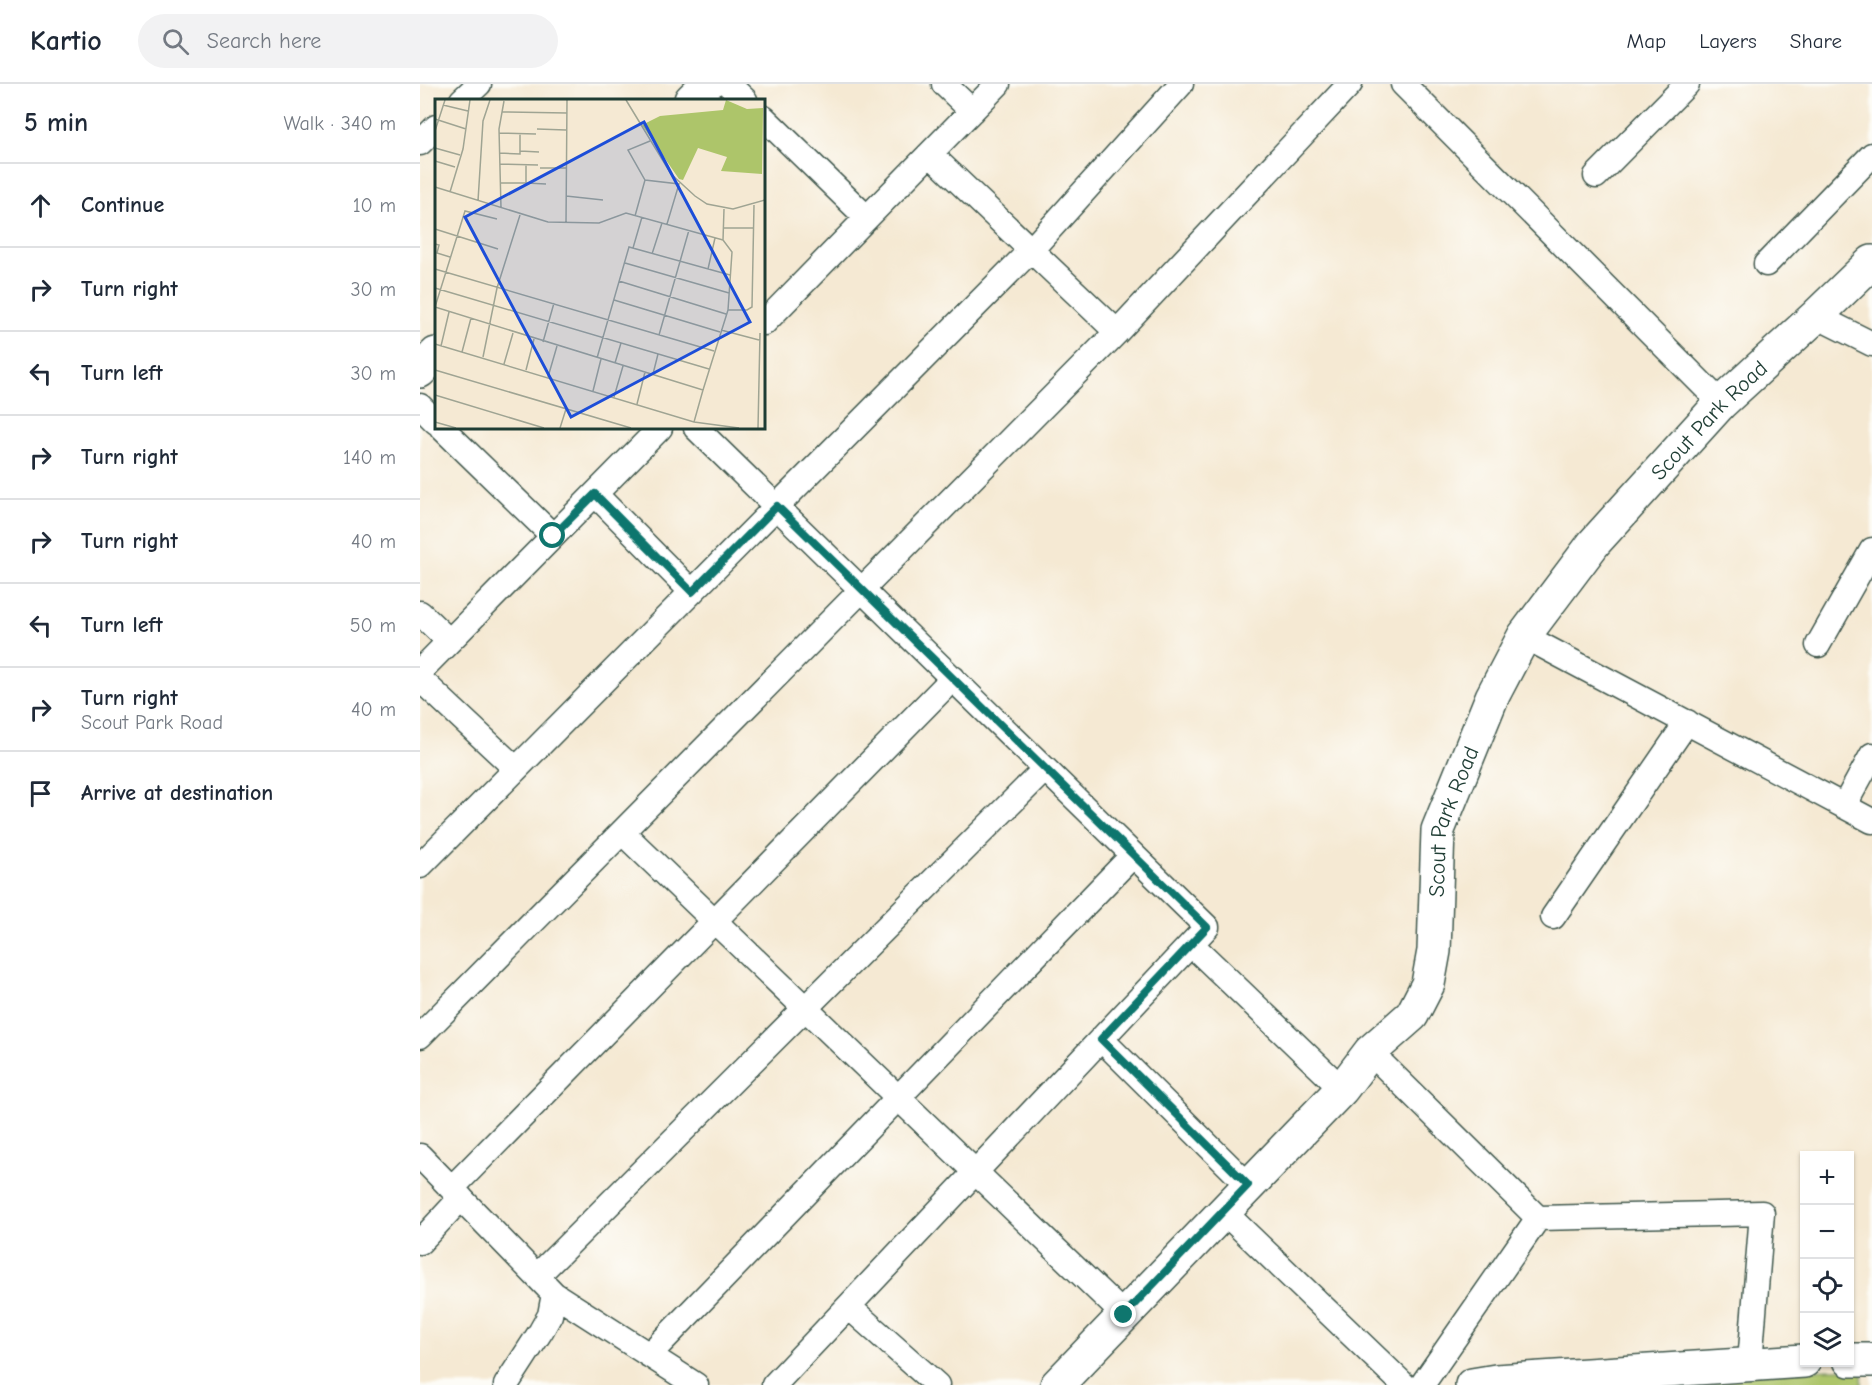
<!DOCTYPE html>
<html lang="en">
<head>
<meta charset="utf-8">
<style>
  :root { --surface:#fff; --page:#f2f2f3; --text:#1f2937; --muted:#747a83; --line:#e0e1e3 }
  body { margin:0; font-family:"Comic Neue",sans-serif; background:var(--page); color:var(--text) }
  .controls { position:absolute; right:18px; bottom:18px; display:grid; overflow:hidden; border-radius:0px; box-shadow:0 2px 4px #0004 }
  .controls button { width:54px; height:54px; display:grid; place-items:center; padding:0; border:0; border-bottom:2px solid var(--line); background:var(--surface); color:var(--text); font:30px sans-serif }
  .stop { position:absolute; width:18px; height:18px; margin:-14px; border:4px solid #0f766e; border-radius:50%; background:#fff }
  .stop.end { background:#0f766e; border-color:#fff; box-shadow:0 2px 6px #0008 }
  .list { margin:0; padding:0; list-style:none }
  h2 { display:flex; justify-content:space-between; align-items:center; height:78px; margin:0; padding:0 24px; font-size:26px }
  h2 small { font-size:20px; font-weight:400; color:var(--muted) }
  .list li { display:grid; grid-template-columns:39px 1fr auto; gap:18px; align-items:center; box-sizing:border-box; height:84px; padding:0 24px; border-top:2px solid var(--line) }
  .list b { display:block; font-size:22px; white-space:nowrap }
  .list p { margin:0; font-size:20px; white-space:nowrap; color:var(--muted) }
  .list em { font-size:20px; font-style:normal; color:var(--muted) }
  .icon { flex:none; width:33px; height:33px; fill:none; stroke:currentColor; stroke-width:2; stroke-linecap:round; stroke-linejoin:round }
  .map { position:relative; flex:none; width:1452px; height:1301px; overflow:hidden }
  header { display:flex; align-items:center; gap:36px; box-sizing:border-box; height:84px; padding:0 30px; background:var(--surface); border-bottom:2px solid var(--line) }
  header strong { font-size:28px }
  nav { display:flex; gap:33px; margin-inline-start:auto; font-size:21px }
  .search { width:420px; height:54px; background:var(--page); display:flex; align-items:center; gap:15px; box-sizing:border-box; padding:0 21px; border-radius:33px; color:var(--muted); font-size:22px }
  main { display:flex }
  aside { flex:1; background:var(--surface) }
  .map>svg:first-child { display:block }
  .green { fill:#adc56a; stroke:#66814f; stroke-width:1.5 }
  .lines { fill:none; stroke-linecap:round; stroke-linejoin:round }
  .street-casing { stroke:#3f574c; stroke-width:27 }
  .secondary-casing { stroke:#3f574c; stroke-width:36 }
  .street { stroke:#fff; stroke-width:24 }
  .secondary { stroke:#fff; stroke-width:33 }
  .route { stroke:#0f766e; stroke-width:8 }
  .labels { text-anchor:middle; stroke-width:4.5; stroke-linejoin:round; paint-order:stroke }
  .street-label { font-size:22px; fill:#1f3d34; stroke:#fdfcf7 }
  .inset-road { fill:none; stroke:#9fa493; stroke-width:1.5 }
  .view { fill:#1d4ed8; fill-opacity:0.15; stroke:#1d4ed8; stroke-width:3 }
  .inset-edge { fill:none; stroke:#1f3d34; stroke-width:3 }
</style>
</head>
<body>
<header>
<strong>Kartio</strong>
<div class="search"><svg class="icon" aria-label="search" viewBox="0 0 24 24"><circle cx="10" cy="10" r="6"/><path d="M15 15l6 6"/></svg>Search here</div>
<nav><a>Map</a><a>Layers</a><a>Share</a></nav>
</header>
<main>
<aside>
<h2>5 min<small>Walk · 340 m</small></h2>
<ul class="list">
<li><svg class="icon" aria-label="ahead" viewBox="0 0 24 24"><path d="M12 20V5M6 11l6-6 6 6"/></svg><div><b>Continue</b></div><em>10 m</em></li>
<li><svg class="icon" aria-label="right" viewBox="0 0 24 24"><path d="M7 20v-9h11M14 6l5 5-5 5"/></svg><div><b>Turn right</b></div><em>30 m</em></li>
<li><svg class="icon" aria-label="left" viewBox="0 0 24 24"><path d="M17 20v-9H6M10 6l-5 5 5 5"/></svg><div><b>Turn left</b></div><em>30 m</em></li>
<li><svg class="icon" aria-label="right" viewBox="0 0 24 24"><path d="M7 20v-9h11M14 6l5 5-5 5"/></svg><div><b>Turn right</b></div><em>140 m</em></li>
<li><svg class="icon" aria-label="right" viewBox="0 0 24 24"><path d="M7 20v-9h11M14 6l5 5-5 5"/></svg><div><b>Turn right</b></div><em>40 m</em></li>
<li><svg class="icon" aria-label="left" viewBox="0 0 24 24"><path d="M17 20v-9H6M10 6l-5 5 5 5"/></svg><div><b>Turn left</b></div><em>50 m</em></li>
<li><svg class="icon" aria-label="right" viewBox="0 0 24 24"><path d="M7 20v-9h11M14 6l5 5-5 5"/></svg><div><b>Turn right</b><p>Scout Park Road</p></div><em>40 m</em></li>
<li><svg class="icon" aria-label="arrive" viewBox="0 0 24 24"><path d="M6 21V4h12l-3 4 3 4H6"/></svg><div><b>Arrive at destination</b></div></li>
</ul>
</aside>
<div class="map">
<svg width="1452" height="1301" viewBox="0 0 1452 1301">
  <rect width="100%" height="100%" fill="#fdfcf7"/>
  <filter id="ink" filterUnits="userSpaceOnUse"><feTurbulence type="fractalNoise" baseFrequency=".0167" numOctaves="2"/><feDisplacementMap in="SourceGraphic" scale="12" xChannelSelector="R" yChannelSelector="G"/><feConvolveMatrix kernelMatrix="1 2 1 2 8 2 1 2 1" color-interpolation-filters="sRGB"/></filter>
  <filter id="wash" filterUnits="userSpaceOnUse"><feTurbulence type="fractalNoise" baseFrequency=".008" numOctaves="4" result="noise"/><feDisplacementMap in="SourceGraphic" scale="24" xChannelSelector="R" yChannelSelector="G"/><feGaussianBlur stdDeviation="1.35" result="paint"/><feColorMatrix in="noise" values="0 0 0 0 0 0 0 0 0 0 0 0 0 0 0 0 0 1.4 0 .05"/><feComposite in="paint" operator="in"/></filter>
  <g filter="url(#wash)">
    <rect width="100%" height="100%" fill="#f5e9d3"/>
    <!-- green -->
    <path class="green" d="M1443 1284 1442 1301H1172L1322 1288Z"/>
  </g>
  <g filter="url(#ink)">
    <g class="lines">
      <defs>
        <path id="street" d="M308 0 325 16
          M524 0 552 27
          M983 0 1301 319
          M42 16 59 0
          M344 34 447 134
          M0 59 16 43
          M510 70 697 248
          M1176 92 1267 0
          M1346 180 1452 71
          M1396 232 1452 260
          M344 239 578 0
          M0 322 16 338
          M22 344 133 452
          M276 344 787 843 354 1301
          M175 410 272 508
          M0 529 29 557
          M1104 552 1452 737
          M1398 561 1452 466
          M0 587 240 344
          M0 595 96 685
          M1424 722 1452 671
          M202 748 704 1231
          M0 782 611 166 761 0
          M1133 833 1267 638
          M771 860 922 1005
          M0 952 697 248 930 0
          M681 955 828 1101
          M950 968 1118 1134
          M0 1072 134 1210 130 1231 121 1247 86 1301
          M32 1104 533 594
          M804 1128 984 1301
          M0 1158 41 1114
          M117 1192 625 685
          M134 1210 276 1301
          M429 1223 517 1301
          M229 1271 713 771
          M1002 1301 1118 1134 1342 1129 1330 1279"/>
        <g id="secondary">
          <path d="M271 16 287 0"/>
          <path d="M0 287 16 270"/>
          <path d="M1430 1276H1452"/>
          <path id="s1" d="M637 1301 922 1005 950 968 992 931 1008 900 1014 867 1018 746 1072 613 1104 552 1174 459 1301 319 1396 232 1452 178"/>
          <path d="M1052 1301 1076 1297 1384 1277"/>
        </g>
      </defs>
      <!-- street casing -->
      <use href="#street" class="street-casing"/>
      <!-- secondary casing -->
      <use href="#secondary" class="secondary-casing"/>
      <!-- street -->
      <use href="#street" class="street"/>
      <!-- secondary -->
      <use href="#secondary" class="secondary"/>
    </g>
  </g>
  <g class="lines" filter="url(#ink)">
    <!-- route -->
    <path class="route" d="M133 452 175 410 272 508 357 422 787 843 681 955 828 1101 704 1231"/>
  </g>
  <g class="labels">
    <!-- street labels -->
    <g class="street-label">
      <text dy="8" stroke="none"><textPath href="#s1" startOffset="1200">Scout Park Road</textPath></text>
      <text dy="8" stroke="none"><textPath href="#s1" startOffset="714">Scout Park Road</textPath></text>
    </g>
  </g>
  <!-- overview -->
  <g transform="translate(15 15)">
    <rect width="330" height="330" fill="#f5e9d3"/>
    <path d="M291 1 312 10 328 9 327 75 286 72 292 58 263 49 248 81 244 80 207 26 225 17 288 11Z" fill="#adc56a"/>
    <path class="inset-road" d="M191 1 236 75 260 97 272 105 298 110 330 101M8 6 33 12M67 13 132 14M0 20 31 30M102 30 131 31M0 32 10 1M64 34 101 35M215 42 193 51 210 81 244 85 232 125M0 49 25 56M85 52 104 53M64 54 85 55V35M0 62 20 68M65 65 103 66M105 69H131M65 84H91V66M91 84 111 85M0 88 113 123 164 124 191 114 288 141 289 110M15 93 28 50 35 1M131 97 168 101M43 102 48 22 55 1M66 109 64 30 69 2M200 117 210 81M62 120 30 112 0 208 268 291 259 323M131 124 132 1M288 129H319M0 130 63 150M288 141 297 153 293 211M0 145 4 146 2 154 15 158M198 149 207 118M217 155 227 124M190 164 294 194M0 170 279 252M273 170 280 139M184 182 291 215M0 189 274 270M179 201 285 233M286 231 324 241M224 236 254 131M108 243 119 204M0 245 259 323 304 329M6 247 14 213M27 253 36 219M48 258 62 189 85 116M162 259 194 148 295 176M180 264 186 244M69 265 78 234M0 271 196 329M91 271 99 240M218 275 223 255M113 278 122 247M268 291 293 211H312L317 208 319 106M158 292 166 260M0 296 109 329M179 298 188 267M202 305 210 273M0 323 21 329M125 329 131 310M323 329 325 234"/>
    <path class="view" d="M209 23 315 223 136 318 30 118Z"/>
    <rect width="330" height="330" class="inset-edge"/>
  </g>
</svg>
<div class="controls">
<button>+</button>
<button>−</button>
<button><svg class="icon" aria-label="locate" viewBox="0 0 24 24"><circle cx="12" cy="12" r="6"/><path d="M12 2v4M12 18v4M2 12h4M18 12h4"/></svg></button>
<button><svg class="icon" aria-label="layers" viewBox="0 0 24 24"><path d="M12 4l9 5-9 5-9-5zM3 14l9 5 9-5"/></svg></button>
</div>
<div class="stop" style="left:133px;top:452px"></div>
<div class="stop end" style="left:704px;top:1231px"></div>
</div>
</main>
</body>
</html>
